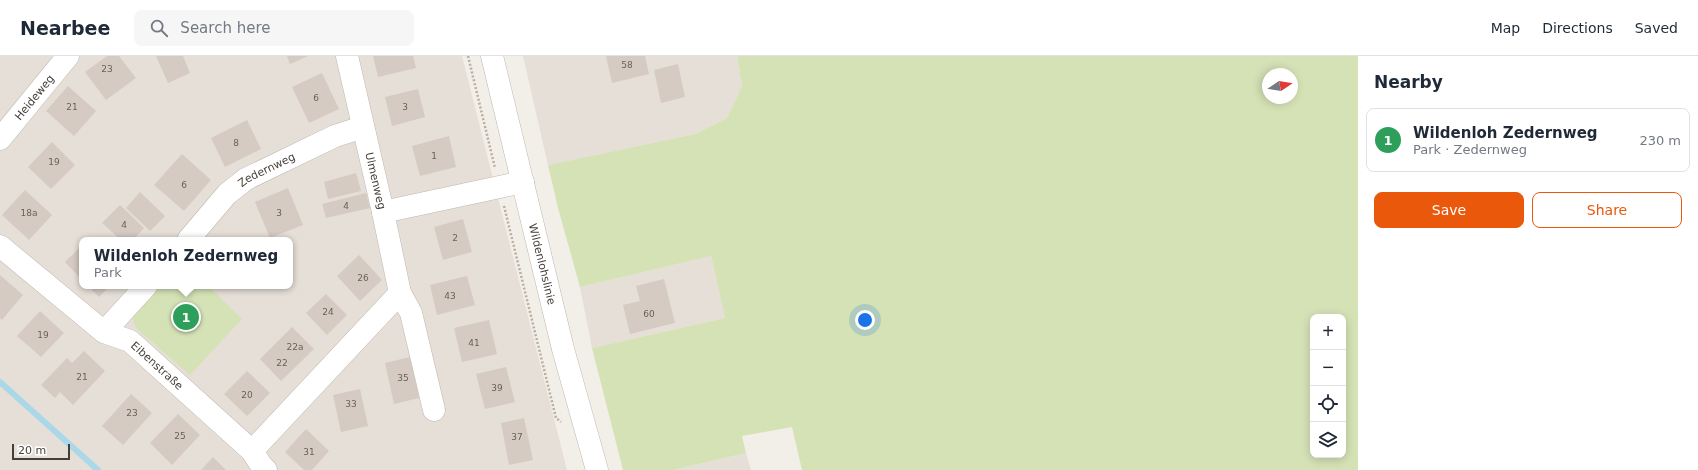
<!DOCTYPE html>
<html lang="en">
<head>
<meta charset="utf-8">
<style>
  :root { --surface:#fff; --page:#f6f6f7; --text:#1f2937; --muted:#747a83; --line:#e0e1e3; --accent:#ea580c }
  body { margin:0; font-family:"DejaVu Sans",sans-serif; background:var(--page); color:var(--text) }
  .controls { position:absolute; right:12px; bottom:12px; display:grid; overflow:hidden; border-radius:8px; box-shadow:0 2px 10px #0003 }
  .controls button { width:36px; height:36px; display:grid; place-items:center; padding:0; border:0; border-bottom:1px solid var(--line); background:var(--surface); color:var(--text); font:20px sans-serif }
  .compass { position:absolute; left:1262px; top:12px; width:36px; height:36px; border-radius:50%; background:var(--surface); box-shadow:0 2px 10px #0003; rotate:78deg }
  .scale { position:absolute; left:12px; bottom:10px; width:58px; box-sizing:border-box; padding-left:4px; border:2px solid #453e38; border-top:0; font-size:11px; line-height:14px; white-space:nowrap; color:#453e38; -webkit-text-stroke:3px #fff; paint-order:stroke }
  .you { position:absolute; left:865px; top:264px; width:14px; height:14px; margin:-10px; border:3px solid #fff; border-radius:50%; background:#1a73e8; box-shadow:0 0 0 6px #1a73e833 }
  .badge { display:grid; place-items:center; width:26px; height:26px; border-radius:50%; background:var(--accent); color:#fff; font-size:13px; font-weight:700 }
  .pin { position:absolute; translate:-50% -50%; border:2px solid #fff; box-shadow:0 1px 4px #0006 }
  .popup { position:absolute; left:79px; top:181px; width:214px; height:52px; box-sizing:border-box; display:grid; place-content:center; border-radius:8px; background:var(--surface); filter:drop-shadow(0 1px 3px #0005); font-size:13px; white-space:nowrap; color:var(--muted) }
  .popup b { font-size:15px; color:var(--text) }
  .popup::after { content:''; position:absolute; left:50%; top:100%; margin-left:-8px; border:8px solid transparent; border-top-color:var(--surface) }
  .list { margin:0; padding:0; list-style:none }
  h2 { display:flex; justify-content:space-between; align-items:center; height:52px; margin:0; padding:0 16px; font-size:17px }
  h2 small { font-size:13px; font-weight:400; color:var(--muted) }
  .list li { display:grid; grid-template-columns:26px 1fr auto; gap:12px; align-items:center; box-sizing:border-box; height:64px; margin:0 8px 8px; padding:0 8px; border:1px solid var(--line); border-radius:8px }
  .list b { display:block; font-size:15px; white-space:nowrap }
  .list p { margin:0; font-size:13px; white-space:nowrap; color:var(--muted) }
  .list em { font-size:13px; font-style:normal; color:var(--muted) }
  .actions { display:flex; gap:8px; padding:12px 16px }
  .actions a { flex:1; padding:9px 0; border:1px solid var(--accent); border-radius:8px; text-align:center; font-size:14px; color:var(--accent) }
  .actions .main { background:var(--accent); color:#fff }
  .icon { flex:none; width:22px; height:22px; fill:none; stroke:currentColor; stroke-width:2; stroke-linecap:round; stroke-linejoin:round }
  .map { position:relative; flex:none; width:1358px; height:414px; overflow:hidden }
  header { display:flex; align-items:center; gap:24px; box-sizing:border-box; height:56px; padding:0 20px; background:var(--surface); border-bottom:1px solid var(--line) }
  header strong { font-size:19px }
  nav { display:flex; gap:22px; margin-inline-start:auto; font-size:14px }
  .search { width:280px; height:36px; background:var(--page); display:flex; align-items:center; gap:10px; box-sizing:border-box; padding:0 14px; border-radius:8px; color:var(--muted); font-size:15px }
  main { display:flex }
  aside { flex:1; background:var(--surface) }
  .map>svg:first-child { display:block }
  .residential { fill:#e5dfd7; fill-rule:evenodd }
  .green { fill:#d5e2b6; fill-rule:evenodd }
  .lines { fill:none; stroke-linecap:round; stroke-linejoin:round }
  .stream { stroke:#abd8e8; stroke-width:6 }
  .building { fill:#d5cbc2 }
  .minor-casing { stroke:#bfb7af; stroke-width:23 }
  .path { stroke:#bdad9f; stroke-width:2.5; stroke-dasharray:2 2; stroke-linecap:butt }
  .minor { stroke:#fff; stroke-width:22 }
  .labels { text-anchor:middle; stroke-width:3; stroke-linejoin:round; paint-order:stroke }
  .number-label { font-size:9px; fill:#69615a }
  .street-label { font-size:11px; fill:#453e38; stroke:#fff }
</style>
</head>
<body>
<header>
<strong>Nearbee</strong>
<div class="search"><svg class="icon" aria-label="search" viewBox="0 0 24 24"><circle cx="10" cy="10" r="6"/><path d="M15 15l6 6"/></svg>Search here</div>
<nav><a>Map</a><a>Directions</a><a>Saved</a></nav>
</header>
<main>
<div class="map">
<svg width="1358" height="414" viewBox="0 0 1358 414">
  <rect width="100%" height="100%" fill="#f2eee8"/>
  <!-- residential -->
  <path class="residential" d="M0 0H462L567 414H0ZM82 184H290V230H82Z
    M523 0H737L742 30 727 62 695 78 548 109Z
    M711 200 725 262 592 292 580 231Z
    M746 397 751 414H673Z"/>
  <!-- green -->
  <path class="green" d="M737 0H1358V414H802L792 371 742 380 746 397 673 414H623L592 292 725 262 711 200 580 231 558 152 548 109 695 78 727 62 742 30ZM1268 18H1292V42H1268ZM1313 261H1343V399H1313Z
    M160 230H208L242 263 190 319 136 272 132 260Z"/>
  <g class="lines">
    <!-- stream -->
    <path class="stream" d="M0 326 98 414"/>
  </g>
  <!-- building -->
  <path class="building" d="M107 0H119L136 22 106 44 85 16Z
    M156 0H183L190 17 168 27Z
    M287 0H308L290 8Z
    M373 0H413L416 12 378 21Z
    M606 0H645L649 18 612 27Z
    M678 8 685 41 661 47 654 14Z
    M322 17 339 53 309 67 292 31Z
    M68 30 96 55 74 80 46 55Z
    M418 33 425 61 392 70 385 41Z
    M247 64 261 93 225 111 211 82Z
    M449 80 456 111 420 120 412 90Z
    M52 86 75 109 51 133 28 111Z
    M182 98 211 124 184 155 154 129Z
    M356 117 361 135 328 143 324 126Z
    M288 132 303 169 270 182 255 146Z
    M25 134 52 159 29 184 2 159Z
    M140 136 165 160 150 175 126 152Z
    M366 137 370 152 326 162 322 148Z
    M120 149 144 172 133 184H121L102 167Z
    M463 163 472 196 443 204 434 171Z
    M82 189V224L65 206Z
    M359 199 382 224 360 245 337 220Z
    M0 219 23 239 2 264 0 262Z
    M467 220 475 249 437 259 430 229Z
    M664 223 675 267 630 278 623 249 640 245 636 230Z
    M88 230H110L99 241Z
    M326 238 347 259 327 279 306 257Z
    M40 255 64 277 41 301 17 280Z
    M489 264 497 298 462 306 454 272Z
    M292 271 314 293 281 325 260 303Z
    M84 295 105 315 73 349 60 336 55 342 41 329 67 302 72 307Z
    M410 301 419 342 394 348 385 307Z
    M506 311 515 346 485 353 476 318Z
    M247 315 270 337 247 360 224 338Z
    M360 333 368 370 341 376 333 339Z
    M131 338 152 357 123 389 102 370Z
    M178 358 200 379 172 409 150 387Z
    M524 362 533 404 509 409 501 367Z
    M306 373 329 395 312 414H304L285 396Z
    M213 401 226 414H201Z"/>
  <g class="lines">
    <defs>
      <g id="minor">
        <path id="s1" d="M347 0 383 156 523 126"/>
        <path id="s2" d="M492 0 563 293 597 414"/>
        <path id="s3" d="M0 83 68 0"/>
        <path id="s4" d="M188 184 227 138 246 123 335 80 363 71"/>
        <path id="s5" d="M0 190 104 276 130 285 252 395 261 409 266 414"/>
        <path d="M400 237 411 257 434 354"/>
        <path d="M104 276 146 230"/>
        <path d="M252 395 400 237 383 156"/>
      </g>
    </defs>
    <!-- minor casing -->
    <use href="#minor" class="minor-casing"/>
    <!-- path -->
    <path class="path" d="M468 0 495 112
      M504 150 556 362 561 366"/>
    <!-- minor -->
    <use href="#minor" class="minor"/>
  </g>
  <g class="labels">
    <!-- number labels -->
    <g class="number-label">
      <text x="627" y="12">58</text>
      <text x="107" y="16">23</text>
      <text x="316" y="45">6</text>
      <text x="72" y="54">21</text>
      <text x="405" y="54">3</text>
      <text x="236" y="90">8</text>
      <text x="434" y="103">1</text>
      <text x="54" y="109">19</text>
      <text x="184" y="132">6</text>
      <text x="346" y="153">4</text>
      <text x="29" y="160">18a</text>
      <text x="279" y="160">3</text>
      <text x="124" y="172">4</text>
      <text x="455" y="185">2</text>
      <text x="363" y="225">26</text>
      <text x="450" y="243">43</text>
      <text x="328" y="259">24</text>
      <text x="649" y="261">60</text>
      <text x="43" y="282">19</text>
      <text x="474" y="290">41</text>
      <text x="295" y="294">22a</text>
      <text x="282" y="310">22</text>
      <text x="82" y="324">21</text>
      <text x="403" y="325">35</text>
      <text x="497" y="335">39</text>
      <text x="247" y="342">20</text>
      <text x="351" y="351">33</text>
      <text x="132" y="360">23</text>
      <text x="180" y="383">25</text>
      <text x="517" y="384">37</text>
      <text x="309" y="399">31</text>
    </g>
    <!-- street labels -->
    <g class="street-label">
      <text dy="4" stroke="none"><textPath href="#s3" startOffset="54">Heideweg</textPath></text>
      <text dy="4" stroke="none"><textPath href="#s4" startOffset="107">Zedernweg</textPath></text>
      <text dy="4" stroke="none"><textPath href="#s1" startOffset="128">Ulmenweg</textPath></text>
      <text dy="4" stroke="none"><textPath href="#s2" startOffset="214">Wildenlohslinie</textPath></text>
      <text dy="4" stroke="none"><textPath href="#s5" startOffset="199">Eibenstraße</textPath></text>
    </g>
  </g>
</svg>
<div class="controls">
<button>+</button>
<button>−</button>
<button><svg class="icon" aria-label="locate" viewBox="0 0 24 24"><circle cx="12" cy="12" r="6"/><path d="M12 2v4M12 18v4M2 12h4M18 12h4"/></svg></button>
<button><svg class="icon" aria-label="layers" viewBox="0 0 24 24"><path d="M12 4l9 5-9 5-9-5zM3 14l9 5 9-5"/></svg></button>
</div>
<svg class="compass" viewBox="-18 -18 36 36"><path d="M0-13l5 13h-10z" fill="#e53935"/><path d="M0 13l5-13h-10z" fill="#747a83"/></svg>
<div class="scale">20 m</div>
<div class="you"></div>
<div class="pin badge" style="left:186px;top:261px;background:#2e9e5b">1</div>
<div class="popup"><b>Wildenloh Zedernweg</b>Park</div>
</div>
<aside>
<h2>Nearby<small></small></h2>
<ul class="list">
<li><span class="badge" style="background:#2e9e5b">1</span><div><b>Wildenloh Zedernweg</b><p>Park · Zedernweg</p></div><em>230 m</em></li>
</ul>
<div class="actions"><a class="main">Save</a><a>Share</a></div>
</aside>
</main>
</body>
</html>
